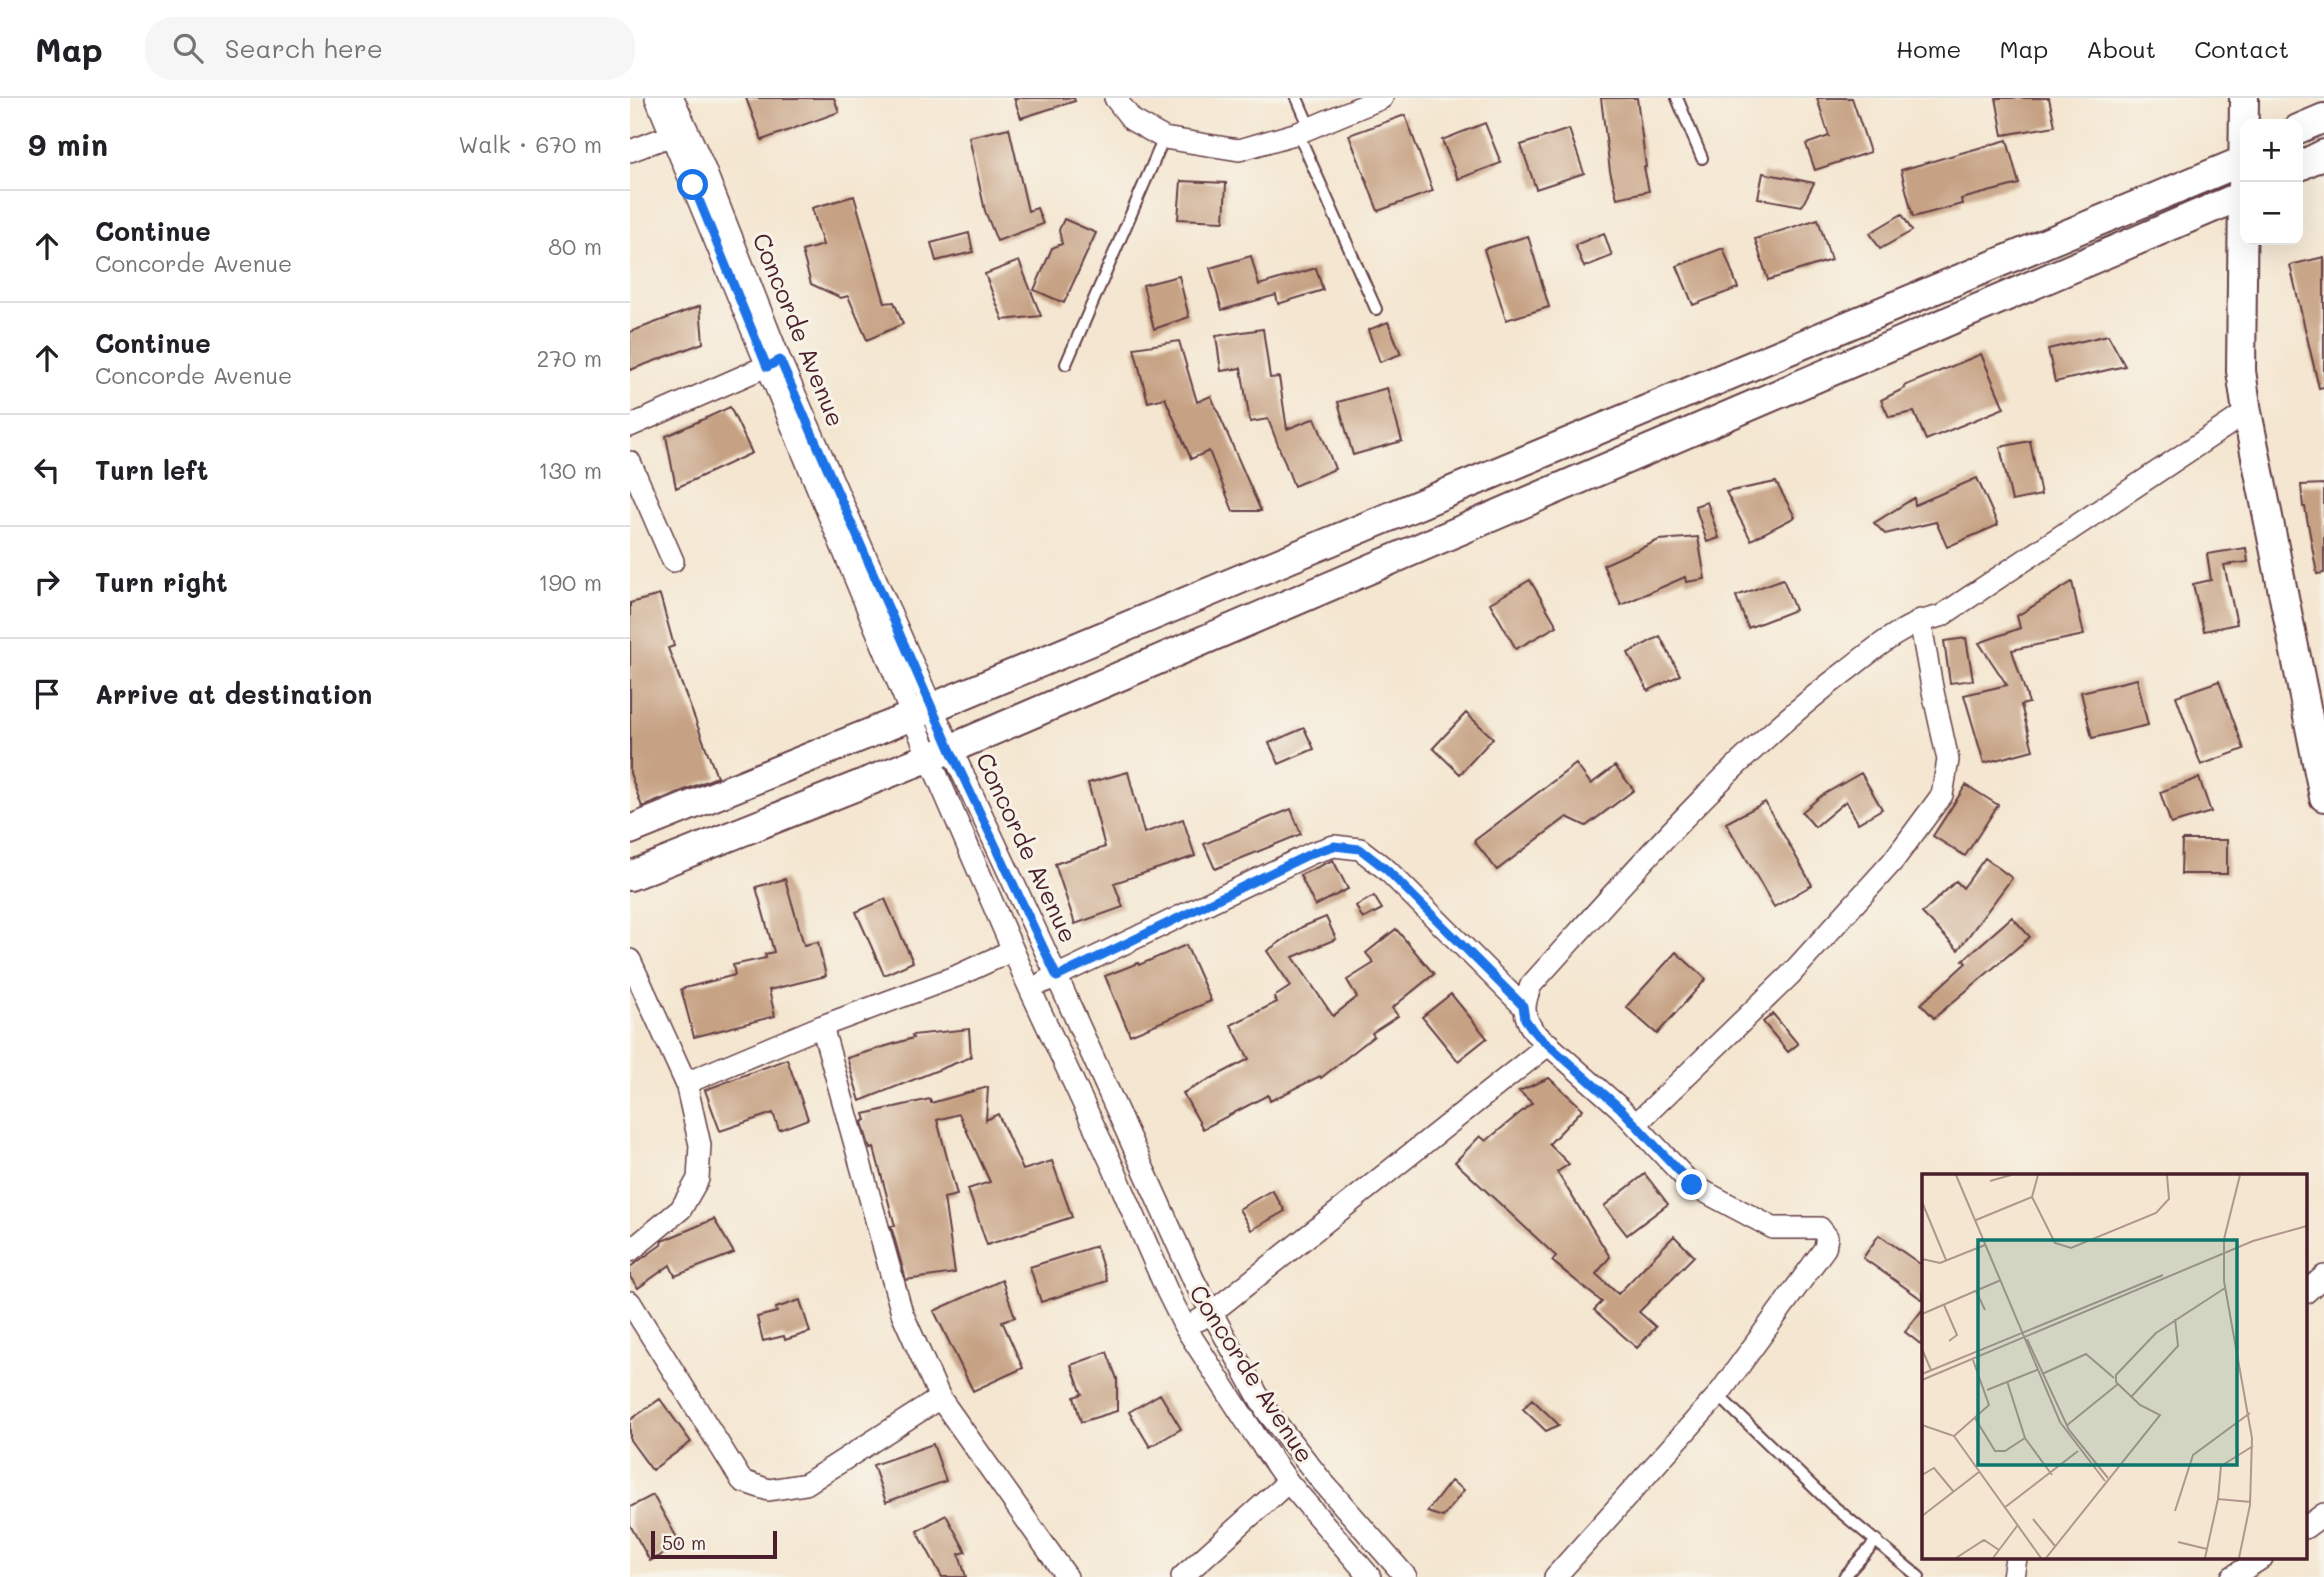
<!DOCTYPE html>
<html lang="en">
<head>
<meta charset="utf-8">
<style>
  :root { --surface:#fff; --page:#f6f6f6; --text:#202124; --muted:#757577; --line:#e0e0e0 }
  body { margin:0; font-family:Mali,sans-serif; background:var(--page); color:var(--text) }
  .controls { position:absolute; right:21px; top:21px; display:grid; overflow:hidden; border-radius:14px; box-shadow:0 7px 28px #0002 }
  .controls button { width:63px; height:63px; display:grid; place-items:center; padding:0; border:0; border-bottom:2px solid var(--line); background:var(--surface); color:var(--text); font:35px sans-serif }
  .scale { position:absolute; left:21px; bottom:18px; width:126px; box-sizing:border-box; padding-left:7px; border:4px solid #4a1f2b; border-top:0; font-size:19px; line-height:24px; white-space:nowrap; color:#4a1f2b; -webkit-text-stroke:5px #f7f3e8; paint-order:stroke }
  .stop { position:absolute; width:21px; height:21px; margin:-16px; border:5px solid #1a73e8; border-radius:50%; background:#fff }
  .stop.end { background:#1a73e8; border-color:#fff; box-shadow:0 2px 7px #0008 }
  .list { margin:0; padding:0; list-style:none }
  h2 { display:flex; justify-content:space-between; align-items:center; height:91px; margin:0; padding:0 28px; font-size:30px }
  h2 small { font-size:23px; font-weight:400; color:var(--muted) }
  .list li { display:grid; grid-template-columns:46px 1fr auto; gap:21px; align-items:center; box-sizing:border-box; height:112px; padding:0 28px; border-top:2px solid var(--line) }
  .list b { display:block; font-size:26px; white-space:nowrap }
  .list p { margin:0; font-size:23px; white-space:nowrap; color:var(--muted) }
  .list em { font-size:23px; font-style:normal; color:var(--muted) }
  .icon { flex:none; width:38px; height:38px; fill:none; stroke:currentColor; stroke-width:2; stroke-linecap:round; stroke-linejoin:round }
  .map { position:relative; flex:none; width:1694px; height:1479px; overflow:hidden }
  header { display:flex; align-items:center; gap:42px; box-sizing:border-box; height:98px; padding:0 35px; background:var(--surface); border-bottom:2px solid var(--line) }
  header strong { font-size:33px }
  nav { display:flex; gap:38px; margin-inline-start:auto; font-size:24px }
  .search { width:490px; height:63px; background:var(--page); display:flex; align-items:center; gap:18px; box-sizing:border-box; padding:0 24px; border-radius:28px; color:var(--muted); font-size:26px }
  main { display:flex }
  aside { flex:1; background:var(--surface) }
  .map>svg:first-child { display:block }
  .building { fill:#c6a183 }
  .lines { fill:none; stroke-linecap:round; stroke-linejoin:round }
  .lane-casing { stroke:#643d44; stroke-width:14 }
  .street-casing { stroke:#643d44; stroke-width:24 }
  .secondary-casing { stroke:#643d44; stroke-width:32 }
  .lane { stroke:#fff; stroke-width:10 }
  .street { stroke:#fff; stroke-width:21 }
  .secondary { stroke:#fff; stroke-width:28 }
  .route { stroke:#1a73e8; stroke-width:9 }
  .labels { text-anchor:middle; stroke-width:6; stroke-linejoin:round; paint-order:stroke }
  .street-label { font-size:24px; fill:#4a1f2b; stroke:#f7f3e8 }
  .inset-road { fill:none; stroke:#b0968e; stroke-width:2 }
  .view { fill:#0f766e; fill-opacity:0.15; stroke:#0f766e; stroke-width:3.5 }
  .inset-edge { fill:none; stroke:#4a1f2b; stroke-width:3.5 }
</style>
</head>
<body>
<header>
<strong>Map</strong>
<div class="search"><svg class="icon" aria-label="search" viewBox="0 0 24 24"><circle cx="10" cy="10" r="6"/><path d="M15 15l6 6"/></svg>Search here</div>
<nav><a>Home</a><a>Map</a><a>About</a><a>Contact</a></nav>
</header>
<main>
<aside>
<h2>9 min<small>Walk · 670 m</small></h2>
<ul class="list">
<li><svg class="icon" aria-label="ahead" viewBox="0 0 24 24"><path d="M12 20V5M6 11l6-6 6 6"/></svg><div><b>Continue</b><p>Concorde Avenue</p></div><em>80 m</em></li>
<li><svg class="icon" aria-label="ahead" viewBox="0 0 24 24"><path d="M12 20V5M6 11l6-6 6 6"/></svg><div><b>Continue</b><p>Concorde Avenue</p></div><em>270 m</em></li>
<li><svg class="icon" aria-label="left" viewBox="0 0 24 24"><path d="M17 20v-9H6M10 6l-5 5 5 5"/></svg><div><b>Turn left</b></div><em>130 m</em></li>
<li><svg class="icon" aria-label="right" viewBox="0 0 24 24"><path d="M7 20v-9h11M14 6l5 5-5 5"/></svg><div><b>Turn right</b></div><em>190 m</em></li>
<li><svg class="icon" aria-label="arrive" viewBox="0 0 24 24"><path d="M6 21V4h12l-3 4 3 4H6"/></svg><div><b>Arrive at destination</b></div></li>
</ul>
</aside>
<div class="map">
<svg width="1694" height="1479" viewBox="0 0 1694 1479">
  <rect width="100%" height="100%" fill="#f7f3e8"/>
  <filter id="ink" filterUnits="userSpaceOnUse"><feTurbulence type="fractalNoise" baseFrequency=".0143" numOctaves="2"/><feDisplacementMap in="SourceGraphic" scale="14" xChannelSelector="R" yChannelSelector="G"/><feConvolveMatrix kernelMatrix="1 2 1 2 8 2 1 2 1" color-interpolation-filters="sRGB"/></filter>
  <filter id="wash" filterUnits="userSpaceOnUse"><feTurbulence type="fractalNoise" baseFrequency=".00686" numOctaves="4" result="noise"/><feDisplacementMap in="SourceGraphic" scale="28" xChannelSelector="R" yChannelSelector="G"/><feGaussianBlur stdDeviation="1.57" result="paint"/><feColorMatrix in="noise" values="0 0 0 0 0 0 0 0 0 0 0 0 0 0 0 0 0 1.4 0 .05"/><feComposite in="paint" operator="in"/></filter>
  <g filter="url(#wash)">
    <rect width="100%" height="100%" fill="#f4e6d0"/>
    <g id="blocks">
      <!-- building -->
      <path class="building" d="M116 0H204L209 14 132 42Z
        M384 0H444L445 3 391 20Z
        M971 0H1007L1016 69H1014L1019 93 987 100 980 73Z
        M1187 0H1222L1240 54 1185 72 1176 46 1199 38Z
        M1366 0H1419L1425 28 1373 37Z
        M775 17 803 93 748 113 719 37Z
        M855 25 871 65 828 81 812 42Z
        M379 30 398 113 407 110 413 126 367 143 355 113 339 39Z
        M939 31 954 75 906 91 891 47Z
        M1377 42 1389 86 1331 101 1332 106 1283 119 1271 72Z
        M1133 75 1184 85 1172 108 1128 100Z
        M551 83 596 85 594 123 548 121Z
        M224 98 255 205 264 204 273 226 237 242 218 198 211 200 181 186 172 153 193 147 182 110Z
        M1272 116 1282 133 1250 151 1240 135Z
        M434 121 466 135 434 205 404 192 422 150 432 146 429 132Z
        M1188 121 1201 162 1138 182 1125 141Z
        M339 135 343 154 306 163 301 145Z
        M974 135 982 158 954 169 945 147Z
        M898 138 919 209 876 222 854 151Z
        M1093 150 1108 190 1063 207 1047 168Z
        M621 158 629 187 686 170 693 192 648 206 646 197 592 212 580 170Z
        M1694 159V289L1689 290 1660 167Z
        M389 163 411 218 373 222 355 176Z
        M549 178 559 219 524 231 513 187Z
        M70 208 73 245 0 272V234Z
        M758 224 771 256 750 264 738 232Z
        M633 231 640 280 649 279 657 331 685 320 705 371 664 388 638 321 620 324 611 270 591 273 586 238Z
        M1478 237 1495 268 1425 284 1418 251Z
        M549 243 567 304 581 298 631 413H603L579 353 561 361 535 300 518 304 504 250Z
        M1351 256 1374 310 1296 342 1284 314 1259 319 1251 302 1275 290 1274 288Z
        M757 290 772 343 723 357 708 304Z
        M100 309 122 355 46 390 36 338Z
        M1400 343 1411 397 1382 403 1370 349Z
        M1347 380 1368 427 1317 449 1306 424 1255 436 1244 425 1284 400 1285 407Z
        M1146 384 1165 419 1121 442 1096 394Z
        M1694 386V475L1687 476 1675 409H1673L1671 387Z
        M1077 404 1089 440 1077 444 1065 408Z
        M1068 439 1075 481 1056 484 1055 479 991 507 973 467 1029 442Z
        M1616 450 1618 464 1594 467 1607 526 1574 533 1563 486 1581 482 1577 456Z
        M1153 481 1165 512 1118 530 1106 498Z
        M900 482 927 528 886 551 860 505Z
        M1442 484 1454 537 1382 552 1399 605 1391 607 1403 652 1354 665 1334 597 1377 587 1349 545 1390 530 1387 518Z
        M30 497 44 548 38 550 87 679 12 709 0 675V505Z
        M1030 538 1050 577 1018 593 998 555Z
        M1336 540 1343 582 1320 585 1314 543Z
        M1507 581 1518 627 1462 640 1451 594Z
        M1589 583 1614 651 1571 667 1546 598Z
        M836 615 863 640 830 676 803 650Z
        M674 630 684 651 649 666 639 645Z
        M946 666 961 686 985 668 1004 692 956 728 937 719 867 772 844 743Z
        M498 674 514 735 553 721 565 758 484 785 493 809 445 826 425 766 475 749 458 685Z
        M1231 675 1252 711 1228 725 1216 703 1185 729 1172 714 1191 698Z
        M1569 680 1581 714 1541 726 1530 694Z
        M1336 687 1368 707 1335 758 1303 738Z
        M1135 704 1182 787 1144 809 1096 725Z
        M661 711 671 736 585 771 574 746Z
        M1552 742H1597V776H1551Z
        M1355 760 1382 780 1328 852 1292 815 1326 783 1333 790Z
        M703 762 718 791 685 808 670 777Z
        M155 781 174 847 188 844 196 878 139 892 145 918 64 939 51 891 105 877 103 867 136 860 135 856 144 854 126 789Z
        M744 798 752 811 733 821 726 808Z
        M255 801 283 864 254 877 226 814Z
        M696 819 706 841 663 859 703 918 727 899 717 882 744 865 736 855 766 831 804 876 762 910 768 918 742 935 744 938 691 980 690 978 640 1003 638 997 573 1031 553 995 619 961 601 927 647 904 644 899 661 888 637 853 672 829Z
        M1382 819 1400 839 1304 920 1291 906 1336 865 1333 862Z
        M556 847 581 903 500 937 475 878 508 865 509 867Z
        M1046 854 1076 881 1027 936 996 909Z
        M821 896 857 940 828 963 792 919Z
        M1143 916 1168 946 1158 954 1133 924Z
        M339 931 341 959 230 1003 217 960 283 940 282 937Z
        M157 961 178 1021 149 1032 143 1015 90 1033 75 992Z
        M919 980 953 1011 919 1046 939 1066 927 1074 980 1159 966 1176 988 1196 1044 1138 1064 1158 1009 1214 1026 1229 1007 1250 964 1212 972 1204 922 1163 926 1158 825 1064 850 1038 856 1043 902 1005 889 993Z
        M358 989 356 1022 368 1016 393 1072 422 1063 442 1119 357 1147 338 1091 360 1084 329 1016 307 1022 327 1097 314 1100 325 1175 276 1182 261 1128H265L244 1050 240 1051 232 1024 236 1022 234 1016 300 1001 301 1005Z
        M1015 1076 1038 1106 997 1137 974 1108Z
        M642 1092 655 1113 621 1132 609 1111Z
        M84 1121 104 1155 45 1178 40 1167 8 1190 0 1179V1169L31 1147 32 1143Z
        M1249 1137 1293 1168V1202L1233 1160Z
        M466 1148 477 1183 411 1204 400 1169Z
        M372 1182 385 1219 372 1223 393 1270 343 1293 304 1213Z
        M170 1202 180 1234 155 1242 154 1238 133 1243 127 1219 147 1214 146 1210Z
        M1293 1211V1248L1275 1234Z
        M477 1254 487 1281V1313L451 1324 444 1299 452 1296 441 1267Z
        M530 1296 551 1331 520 1349 499 1314Z
        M30 1301 61 1344 22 1372 0 1342V1322Z
        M902 1301 929 1327 916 1333 893 1311Z
        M303 1346 316 1383 256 1404 243 1367Z
        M821 1383 834 1392 813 1419 797 1414Z
        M23 1397 51 1447 20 1463 0 1427V1409Z
        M316 1417 336 1454 329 1456 336 1479H312L287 1433Z"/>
    </g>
  </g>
  <g filter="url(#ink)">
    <use href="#blocks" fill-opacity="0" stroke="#643d44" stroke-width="2"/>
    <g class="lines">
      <defs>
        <path id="lane" d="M667 0 680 30
          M1047 0 1072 60
          M668 35 746 211
          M436 266 534 40
          M1088 1297 1202 1407 1289 1479
          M1214 1479 1247 1442"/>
        <path id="street" d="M26 0 299 659 399 889 483 1069 537 1193 555 1229 625 1337 658 1384 740 1479
          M43 0 73 67 150 262 302 610 413 848 564 1183 636 1312 690 1381 776 1479
          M485 0 502 22 534 40 609 52 668 35 752 0
          M0 53 42 37
          M0 328 148 263
          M0 364 43 463
          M0 862 56 985 70 1047 68 1081 51 1111 0 1153
          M414 884 682 755 704 748 730 751 757 772 893 908
          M192 928 272 1215 310 1300 437 1479
          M56 985 192 928 327 878 383 852
          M1006 1026 1160 877 1263 763 1312 697 1318 662 1302 589 1290 522
          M1675 1195 1694 1178
          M0 1204 112 1383 139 1392 176 1386 310 1300
          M569 1222 581 1215 919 946
          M1675 1430 1694 1416
          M552 1479 658 1384
          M925 1479 1088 1297 1195 1150 1197 1139 1190 1130H1143L1062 1087 990 1010 904 934C892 916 893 907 901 887 1001 777 1097 663 1216 573 1247 549 1272 526 1311 518L1617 314
          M1383 1479 1386 1460
          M1602 1479 1632 1460"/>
        <path id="secondary" d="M1614 0 1611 273 1617 314 1694 699
          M1668 31 1694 20
          M1668 69 1694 56
          M0 732 282 618 1615 62
          M0 778 320 651 1615 96"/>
      </defs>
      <!-- lane casing -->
      <use href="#lane" class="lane-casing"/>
      <!-- street casing -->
      <use href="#street" class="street-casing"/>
      <!-- secondary casing -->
      <use href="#secondary" class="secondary-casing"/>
      <!-- lane -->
      <use href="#lane" class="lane"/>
      <!-- street -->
      <use href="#street" class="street"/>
      <!-- secondary -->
      <use href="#secondary" class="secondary"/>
    </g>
  </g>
  <g class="lines" filter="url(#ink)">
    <!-- route -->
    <path class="route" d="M63 87 137 269 150 262 320 651 427 879 682 755 704 748 730 751 757 772 893 908 895 921 904 934 990 1010 1062 1087"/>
  </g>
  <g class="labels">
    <!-- street labels -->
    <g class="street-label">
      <text transform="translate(168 232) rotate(68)" y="8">Concorde Avenue</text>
      <text transform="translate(396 750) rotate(65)" y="8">Concorde Avenue</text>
      <text transform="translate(621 1276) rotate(57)" y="8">Concorde Avenue</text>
    </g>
  </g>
  <!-- overview -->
  <g transform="translate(1292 1076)">
    <rect width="385" height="385" fill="#f4e6d0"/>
    <path class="inset-road" d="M34 1 138 248 183 307M68 7 89 1M110 23 133 69 149 74 234 39 247 25 245 1M0 28 24 86M54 46 110 23 116 1M0 85 18 89 63 71M54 117 63 136M22 131 35 161 27 167M0 140 79 106M105 165 147 256 186 304M0 175 9 196M0 200 241 101M120 200 164 180 192 204M0 206 331 67 385 52M85 207 103 264 130 301M65 216 115 196M210 222 256 172 253 145M53 244 73 277H83L103 264M0 251 32 262 119 384M144 252 196 210M32 262 67 231 51 186M0 301 12 294 31 317M296 325 299 292 331 272M82 334 156 277M253 337 271 281 328 239M0 342 57 298M111 345 133 372M256 368 285 375M34 384 62 366 77 376M71 384 95 352M124 384 238 241 218 231 194 208V201L234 159 303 114M283 384 296 325 329 328M317 384 328 331 330 264 302 107V65L318 1"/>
    <path class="view" d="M56 66H315V291H56Z"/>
    <rect width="385" height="385" class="inset-edge"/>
  </g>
</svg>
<div class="controls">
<button>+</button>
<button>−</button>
</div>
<div class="scale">50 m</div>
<div class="stop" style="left:63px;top:87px"></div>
<div class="stop end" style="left:1062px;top:1087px"></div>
</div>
</main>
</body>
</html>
